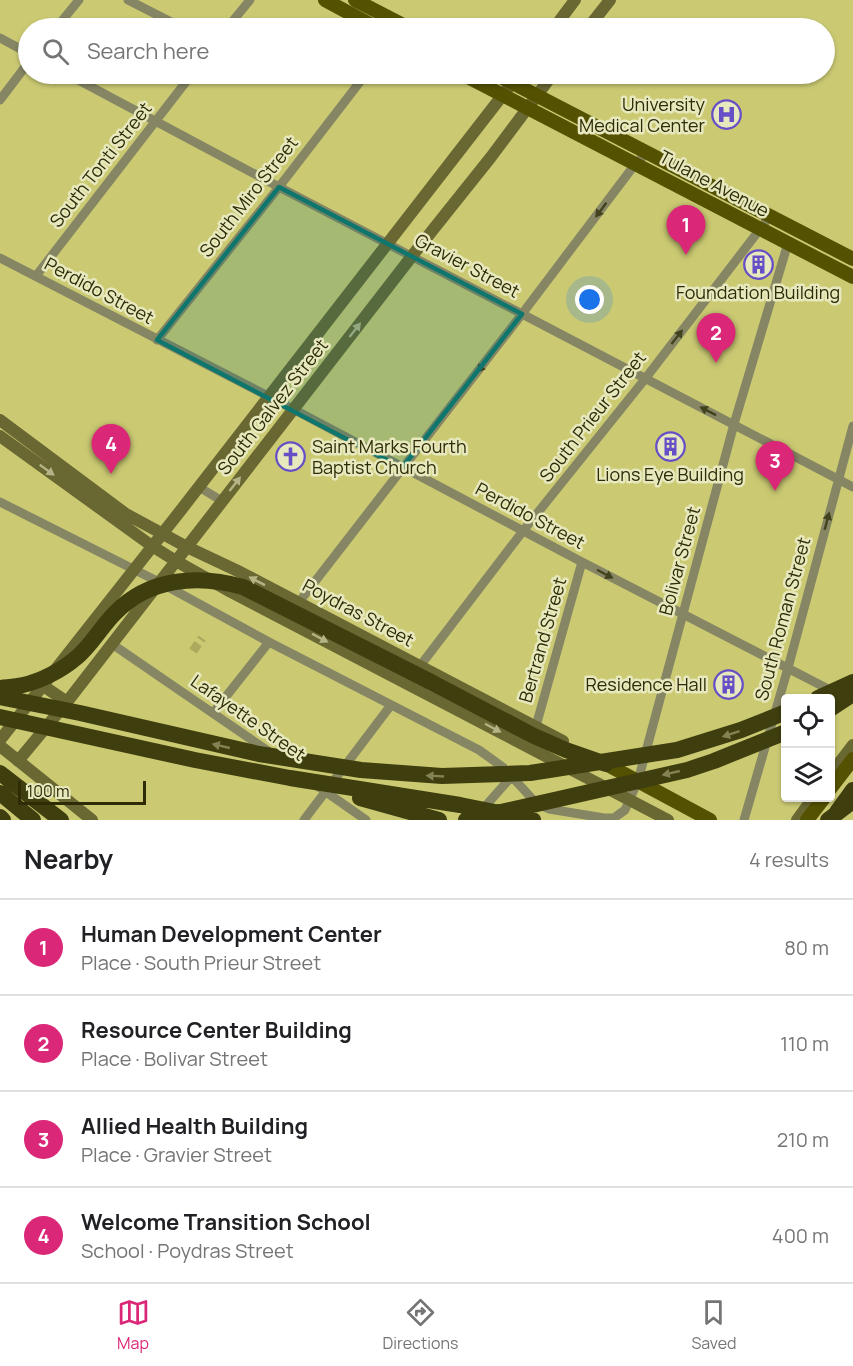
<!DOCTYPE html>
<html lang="en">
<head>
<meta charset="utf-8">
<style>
  :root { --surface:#fff; --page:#f2f2f2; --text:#202124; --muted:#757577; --line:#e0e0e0; --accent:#db2777 }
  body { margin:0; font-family:Manrope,sans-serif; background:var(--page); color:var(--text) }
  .controls { position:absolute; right:18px; bottom:18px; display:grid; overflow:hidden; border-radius:6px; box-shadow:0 2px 4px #0004 }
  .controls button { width:54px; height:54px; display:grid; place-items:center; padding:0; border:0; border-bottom:2px solid var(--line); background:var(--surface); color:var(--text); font:30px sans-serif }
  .scale { position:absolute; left:18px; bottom:15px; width:128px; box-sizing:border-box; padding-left:6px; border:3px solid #2d2c06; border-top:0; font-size:16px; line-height:21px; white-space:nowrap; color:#2d2c06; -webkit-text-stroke:4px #e8e8be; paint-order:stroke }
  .you { position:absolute; left:590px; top:300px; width:21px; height:21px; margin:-15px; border:4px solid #fff; border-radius:50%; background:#1a73e8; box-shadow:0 0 0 9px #1a73e833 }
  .badge { display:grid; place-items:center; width:39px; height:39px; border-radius:50%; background:var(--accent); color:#fff; font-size:20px; font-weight:700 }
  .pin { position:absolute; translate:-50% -50px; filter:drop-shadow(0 2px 3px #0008) }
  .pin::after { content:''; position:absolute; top:32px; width:21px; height:18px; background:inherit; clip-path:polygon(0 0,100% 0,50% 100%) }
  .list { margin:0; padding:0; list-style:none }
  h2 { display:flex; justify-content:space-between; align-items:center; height:78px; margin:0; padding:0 24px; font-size:26px }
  h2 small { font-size:20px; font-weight:400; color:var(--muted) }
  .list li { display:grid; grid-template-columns:39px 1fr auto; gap:18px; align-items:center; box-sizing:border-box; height:96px; padding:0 24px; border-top:2px solid var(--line) }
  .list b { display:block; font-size:22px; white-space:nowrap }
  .list p { margin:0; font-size:20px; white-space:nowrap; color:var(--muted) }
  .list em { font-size:20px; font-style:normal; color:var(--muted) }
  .icon { flex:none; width:33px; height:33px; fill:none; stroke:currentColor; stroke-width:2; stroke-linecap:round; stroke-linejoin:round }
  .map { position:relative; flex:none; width:853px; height:820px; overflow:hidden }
  .search { position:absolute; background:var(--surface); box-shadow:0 2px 4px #0004; left:18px; right:18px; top:18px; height:66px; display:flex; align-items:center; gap:15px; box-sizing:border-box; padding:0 21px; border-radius:33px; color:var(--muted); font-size:22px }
  .sheet { height:462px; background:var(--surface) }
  nav { display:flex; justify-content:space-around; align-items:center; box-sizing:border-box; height:84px; border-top:2px solid var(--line); background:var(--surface); font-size:16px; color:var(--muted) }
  nav a { display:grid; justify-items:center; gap:3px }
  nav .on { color:var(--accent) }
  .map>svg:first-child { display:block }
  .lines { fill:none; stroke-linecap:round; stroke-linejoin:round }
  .street-tunnel { stroke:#abaa5d; stroke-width:9; stroke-dasharray:9 4.5; stroke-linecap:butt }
  .street { stroke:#868664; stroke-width:9 }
  .secondary { stroke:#696732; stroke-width:12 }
  .primary { stroke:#545100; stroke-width:14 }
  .highway { stroke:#3f3e0f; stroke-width:16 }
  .highway-bridge { stroke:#3f3e0f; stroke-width:16 }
  .oneway { fill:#43421e }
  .oneway2 { fill:#b5b486 }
  .oneway3 { fill:#838255 }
  .marked { fill:#0f766e; fill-opacity:0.2; stroke:#0f766e; stroke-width:4.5; stroke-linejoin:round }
  .labels { text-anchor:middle; stroke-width:5; stroke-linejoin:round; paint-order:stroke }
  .poi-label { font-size:18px; fill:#2d2c06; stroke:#e8e8be; text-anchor:end }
  .street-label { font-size:18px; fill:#2d2c06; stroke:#e8e8be }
</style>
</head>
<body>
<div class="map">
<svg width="853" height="820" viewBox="0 0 853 820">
  <rect width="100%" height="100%" fill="#cbca73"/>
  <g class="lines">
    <!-- street-tunnel -->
    <path class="street-tunnel" d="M193 651 202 638"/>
    <!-- street -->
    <path class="street" d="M128 0 183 28
      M56 28 79 0
      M227 28 250 0
      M0 38 28 53
      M67 74 279 187 853 487
      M0 100 28 63
      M0 258 293 409 582 562 832 691
      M36 276 192 74
      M157 340 279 187 366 74
      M199 487 222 501
      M0 502 159 582 269 642 479 750 504 768 536 803 549 809 604 818H614L625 810 638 781 734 424 788 243
      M296 606 522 314 636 163 648 152
      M112 644 268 751
      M420 666 523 531 645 379 770 216
      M213 713 269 642
      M536 726 582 562
      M319 787 366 820
      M482 810 512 776
      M304 820 391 705
      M744 820 788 668 853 426"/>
    <!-- secondary -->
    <path class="secondary" d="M554 28 575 0
      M588 28 610 0
      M0 420 126 514 187 547 240 572 563 741
      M0 436 152 546 176 561 231 592 668 820
      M42 685 67 702
      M0 740 181 510 519 74
      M0 746 92 820
      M18 761 67 702 412 256 491 157 553 74
      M830 775 853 745
      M797 820 813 798"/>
    <!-- primary -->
    <path class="primary" d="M325 0 377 28
      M355 0 409 28
      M462 74 853 277
      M495 74 853 259
      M606 764 710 820
      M830 789 853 759
      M807 820 824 798"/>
    <!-- highway -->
    <path class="highway" d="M429 681 534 736 566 750 606 764
      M0 773 61 820
      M0 793 33 820
      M837 812 853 790
      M0 817 3 820"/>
    <!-- highway-bridge -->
    <path class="highway-bridge" d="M0 688C8 687 15 687 23 685 41 681 62 670 76 658 91 646 101 627 115 613 149 578 198 574 243 587L429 681
      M0 697 80 713 259 754 361 770 442 776 530 773 677 750 741 730 786 712
      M818 698 853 682
      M830 709 853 694
      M0 717 195 760 290 778 460 805 533 820
      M360 798 439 820
      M466 820 687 770 714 761 786 732
      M828 820 853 801"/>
  </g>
  <!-- one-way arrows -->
  <defs><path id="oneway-solid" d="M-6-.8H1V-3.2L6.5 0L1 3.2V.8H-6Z" transform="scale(1.5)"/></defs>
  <g class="oneway">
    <use href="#oneway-solid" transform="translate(601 210) rotate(127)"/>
    <use href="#oneway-solid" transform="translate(677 337) rotate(-52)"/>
    <use href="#oneway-solid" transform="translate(483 365) rotate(128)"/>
    <use href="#oneway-solid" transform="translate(708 411) rotate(-153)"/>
    <use href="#oneway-solid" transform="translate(827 521) rotate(-75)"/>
    <use href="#oneway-solid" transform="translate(605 574) rotate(28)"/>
  </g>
  <g class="oneway2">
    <use href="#oneway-solid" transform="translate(355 330) rotate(-52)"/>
    <use href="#oneway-solid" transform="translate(47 470) rotate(36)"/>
    <use href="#oneway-solid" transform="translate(235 484) rotate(-52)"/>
    <use href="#oneway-solid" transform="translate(257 581) rotate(-153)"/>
    <use href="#oneway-solid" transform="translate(320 638) rotate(28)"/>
    <use href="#oneway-solid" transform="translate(493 728) rotate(28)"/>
  </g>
  <g class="oneway3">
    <use href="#oneway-solid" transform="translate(731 734) rotate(162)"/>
    <use href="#oneway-solid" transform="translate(221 746) rotate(-167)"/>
    <use href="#oneway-solid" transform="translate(671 773) rotate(167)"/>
    <use href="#oneway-solid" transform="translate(435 776) rotate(-177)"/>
  </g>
  <!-- marked area -->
  <path class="marked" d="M279 187 522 314 402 468 157 340Z"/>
  <!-- icons -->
  <defs>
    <symbol id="hospital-ring" viewBox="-11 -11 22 22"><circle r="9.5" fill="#e8e8be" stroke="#664ec7" stroke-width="1.5"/><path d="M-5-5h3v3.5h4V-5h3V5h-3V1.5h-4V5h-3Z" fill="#664ec7"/></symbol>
    <symbol id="building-ring" viewBox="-11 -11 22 22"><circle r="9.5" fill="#e8e8be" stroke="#664ec7" stroke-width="1.5"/><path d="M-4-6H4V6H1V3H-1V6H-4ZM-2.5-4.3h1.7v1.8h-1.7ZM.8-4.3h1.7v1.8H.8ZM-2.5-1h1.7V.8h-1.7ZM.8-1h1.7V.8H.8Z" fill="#664ec7"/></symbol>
    <symbol id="church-ring" viewBox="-11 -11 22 22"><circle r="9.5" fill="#e8e8be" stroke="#664ec7" stroke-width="1.5"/><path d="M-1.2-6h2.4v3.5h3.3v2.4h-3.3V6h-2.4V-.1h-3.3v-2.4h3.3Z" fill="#664ec7"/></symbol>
  </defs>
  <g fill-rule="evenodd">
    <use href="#hospital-ring" x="710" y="98" width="33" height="33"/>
    <use href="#building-ring" x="742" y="248" width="33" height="33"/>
    <use href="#building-ring" x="654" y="430" width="33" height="33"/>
    <use href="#church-ring" x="274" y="440" width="33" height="33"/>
    <use href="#building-ring" x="712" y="668" width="33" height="33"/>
  </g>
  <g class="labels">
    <!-- poi labels -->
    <g class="poi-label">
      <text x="705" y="111">University<tspan x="705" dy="21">Medical Center</tspan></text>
      <text x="758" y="299" text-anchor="middle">Foundation Building</text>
      <text x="312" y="453" text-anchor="start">Saint Marks Fourth<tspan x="312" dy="21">Baptist Church</tspan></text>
      <text x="670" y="481" text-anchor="middle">Lions Eye Building</text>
      <text x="707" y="691">Residence Hall</text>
    </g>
    <!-- street labels -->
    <g class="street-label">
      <text transform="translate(101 165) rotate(-52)" y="6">South Tonti Street</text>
      <text transform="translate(714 184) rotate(28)" y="6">Tulane Avenue</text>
      <text transform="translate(249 197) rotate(-52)" y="6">South Miro Street</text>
      <text transform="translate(467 266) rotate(28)" y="6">Gravier Street</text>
      <text transform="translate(99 291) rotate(28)" y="6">Perdido Street</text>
      <text transform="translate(273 407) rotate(-52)" y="6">South Galvez Street</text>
      <text transform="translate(593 417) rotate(-52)" y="6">South Prieur Street</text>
      <text transform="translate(530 516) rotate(28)" y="6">Perdido Street</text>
      <text transform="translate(680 561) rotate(-75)" y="6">Bolivar Street</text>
      <text transform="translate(358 613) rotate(28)" y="6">Poydras Street</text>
      <text transform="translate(783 619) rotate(-75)" y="6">South Roman Street</text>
      <text transform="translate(543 640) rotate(-74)" y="6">Bertrand Street</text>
      <text transform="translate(248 718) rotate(35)" y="6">Lafayette Street</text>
    </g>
  </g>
</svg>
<div class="controls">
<button><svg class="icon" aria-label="locate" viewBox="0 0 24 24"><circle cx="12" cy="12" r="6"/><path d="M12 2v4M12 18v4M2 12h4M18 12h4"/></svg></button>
<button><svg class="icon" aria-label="layers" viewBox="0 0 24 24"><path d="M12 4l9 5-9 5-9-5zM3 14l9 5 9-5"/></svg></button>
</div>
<div class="scale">100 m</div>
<div class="you"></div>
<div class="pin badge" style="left:686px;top:255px">1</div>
<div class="pin badge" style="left:716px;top:363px">2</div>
<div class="pin badge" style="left:775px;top:491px">3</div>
<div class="pin badge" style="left:111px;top:474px">4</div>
<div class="search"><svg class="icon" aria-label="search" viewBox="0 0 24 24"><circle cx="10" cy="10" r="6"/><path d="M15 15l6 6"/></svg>Search here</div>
</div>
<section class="sheet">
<h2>Nearby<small>4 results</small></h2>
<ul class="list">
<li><span class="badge">1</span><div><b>Human Development Center</b><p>Place · South Prieur Street</p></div><em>80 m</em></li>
<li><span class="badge">2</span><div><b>Resource Center Building</b><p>Place · Bolivar Street</p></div><em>110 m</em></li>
<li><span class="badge">3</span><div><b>Allied Health Building</b><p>Place · Gravier Street</p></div><em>210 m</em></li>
<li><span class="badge">4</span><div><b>Welcome Transition School</b><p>School · Poydras Street</p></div><em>400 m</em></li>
</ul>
</section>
<nav>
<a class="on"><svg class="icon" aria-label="map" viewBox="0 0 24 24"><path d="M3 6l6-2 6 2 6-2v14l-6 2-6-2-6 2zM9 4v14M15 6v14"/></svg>Map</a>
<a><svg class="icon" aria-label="directions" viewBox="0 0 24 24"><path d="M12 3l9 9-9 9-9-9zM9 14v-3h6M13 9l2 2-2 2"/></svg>Directions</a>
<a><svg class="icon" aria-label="saved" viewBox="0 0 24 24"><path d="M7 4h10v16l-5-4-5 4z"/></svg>Saved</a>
</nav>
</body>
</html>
